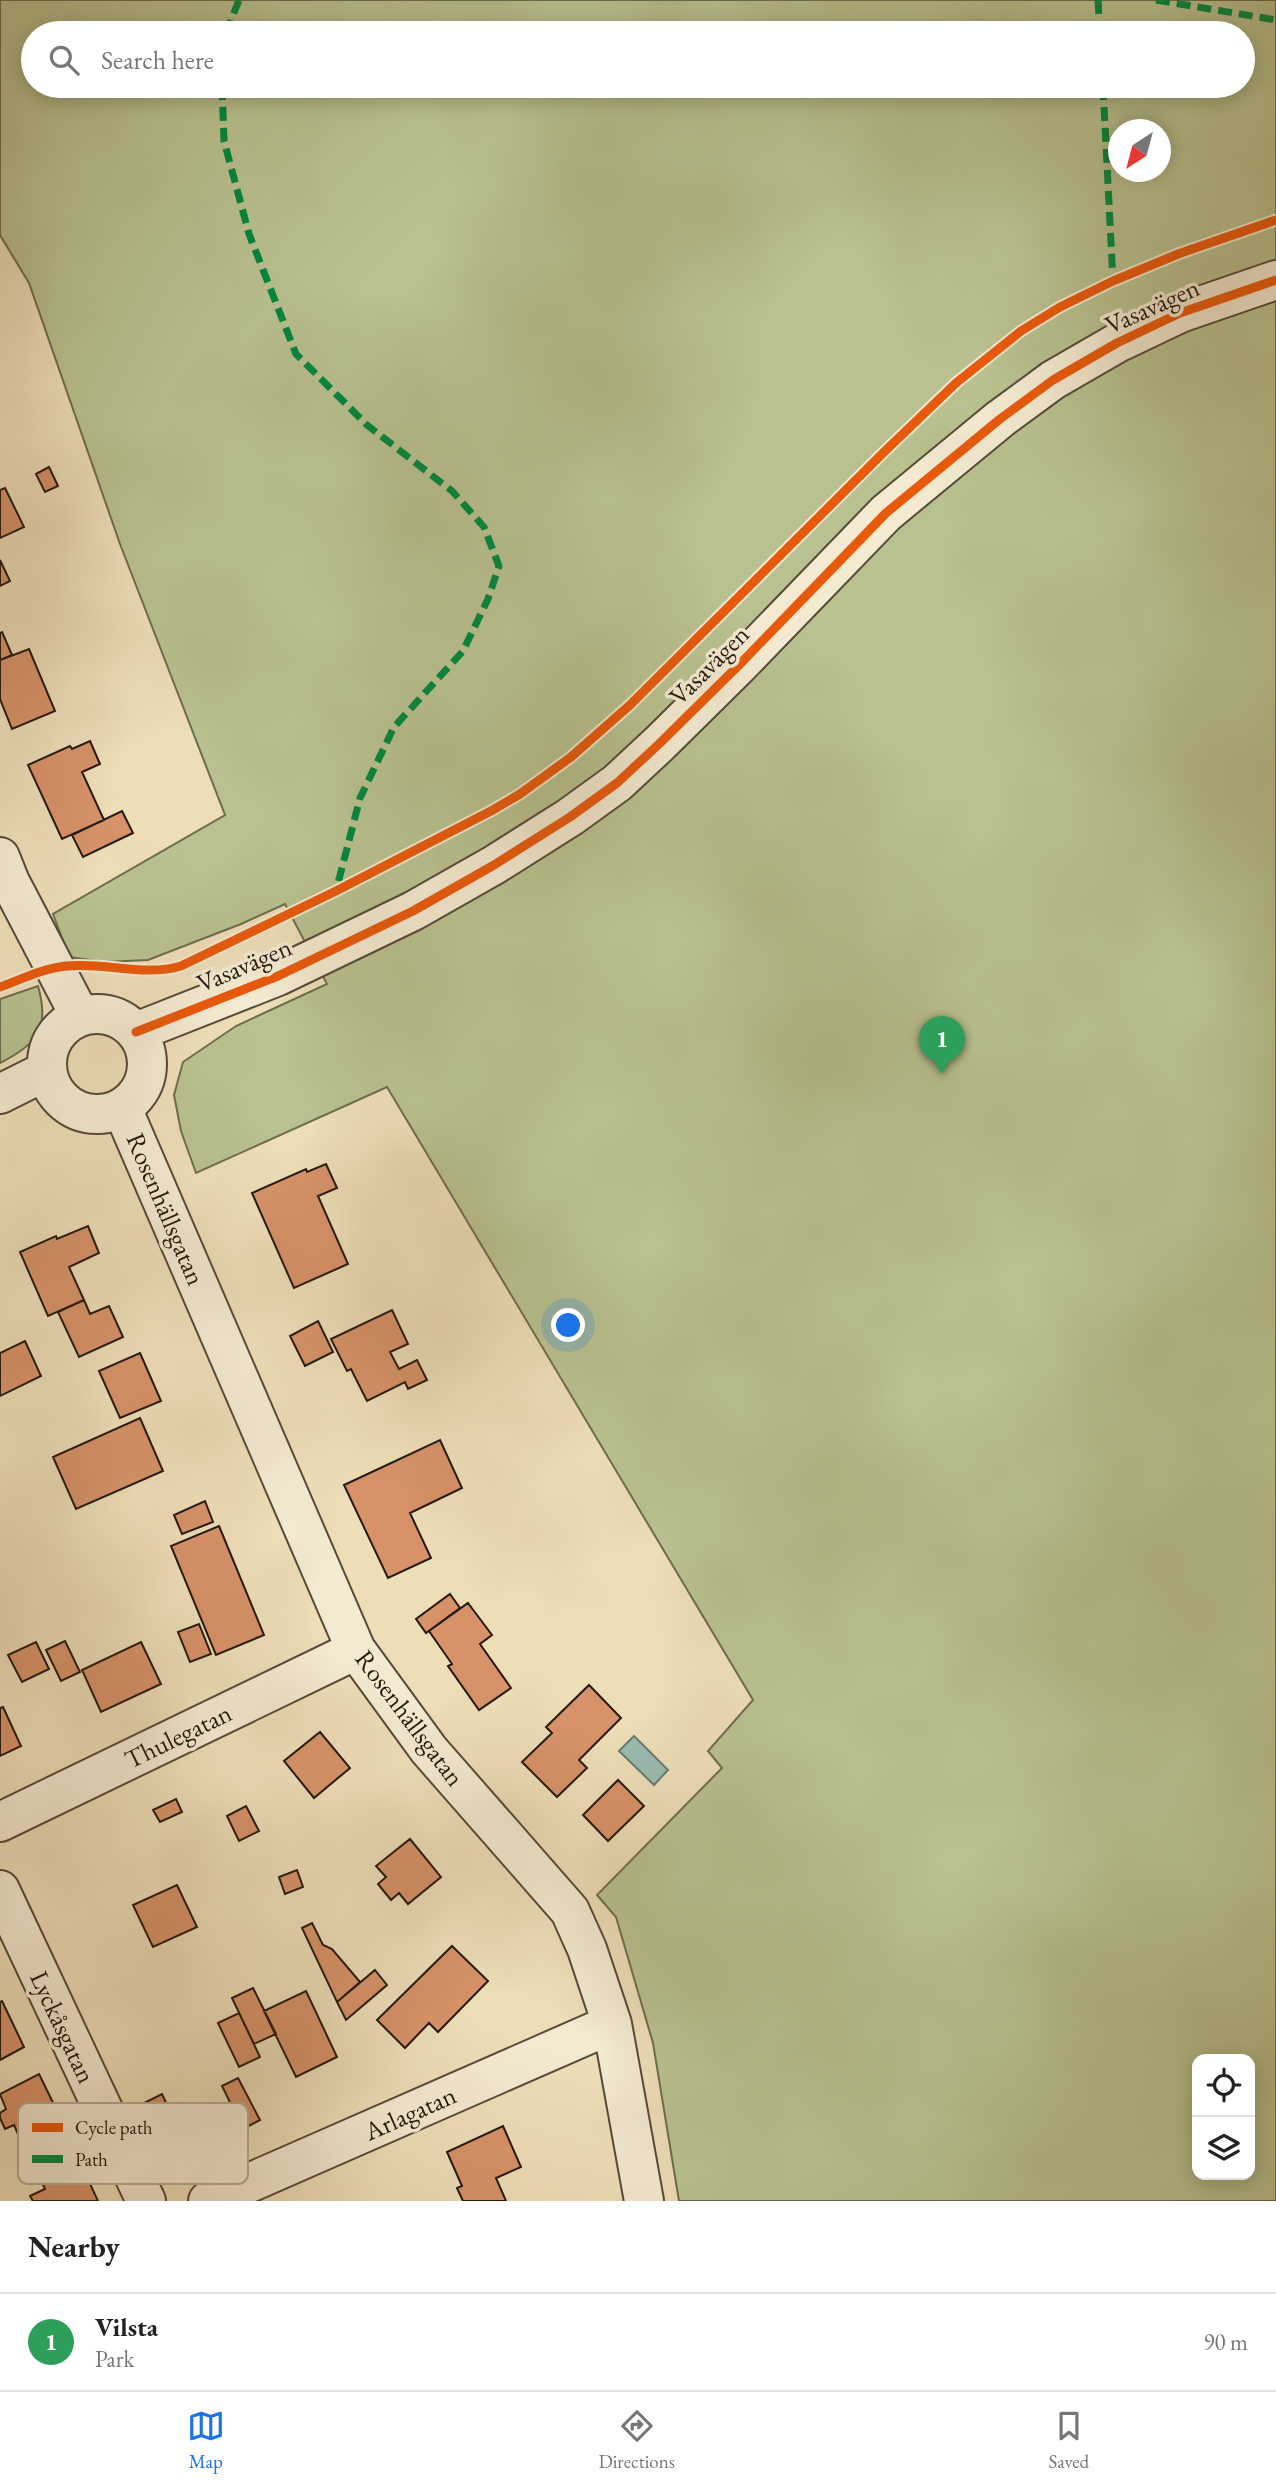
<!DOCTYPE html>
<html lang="en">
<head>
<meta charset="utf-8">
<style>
  :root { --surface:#fff; --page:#f6f6f6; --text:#222; --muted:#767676; --line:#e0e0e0; --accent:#1a73e8 }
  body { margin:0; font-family:"EB Garamond",serif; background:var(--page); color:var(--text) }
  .controls { position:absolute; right:21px; bottom:21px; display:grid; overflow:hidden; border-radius:14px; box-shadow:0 4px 18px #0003 }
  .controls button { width:63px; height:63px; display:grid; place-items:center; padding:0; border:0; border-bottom:2px solid var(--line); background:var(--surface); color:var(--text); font:35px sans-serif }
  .compass { position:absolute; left:1108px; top:119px; width:63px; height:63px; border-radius:50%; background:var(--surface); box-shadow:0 4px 18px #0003; rotate:216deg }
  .you { position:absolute; left:569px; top:1326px; width:24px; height:24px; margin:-18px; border:5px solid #fff; border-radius:50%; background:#1a73e8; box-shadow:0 0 0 10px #1a73e833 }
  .badge { display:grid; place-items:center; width:46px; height:46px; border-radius:50%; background:var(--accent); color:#fff; font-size:23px; font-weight:700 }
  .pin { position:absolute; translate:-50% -58px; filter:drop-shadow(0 2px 4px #0008) }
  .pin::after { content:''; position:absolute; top:37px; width:24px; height:21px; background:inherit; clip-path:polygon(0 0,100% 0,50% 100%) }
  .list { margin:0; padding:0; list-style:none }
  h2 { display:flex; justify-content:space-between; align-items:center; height:91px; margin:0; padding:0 28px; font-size:30px }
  h2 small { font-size:23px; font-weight:400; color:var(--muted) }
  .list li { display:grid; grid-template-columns:46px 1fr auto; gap:21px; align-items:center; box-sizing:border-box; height:98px; padding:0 28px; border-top:2px solid var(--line) }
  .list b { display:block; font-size:26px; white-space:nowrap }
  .list p { margin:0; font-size:23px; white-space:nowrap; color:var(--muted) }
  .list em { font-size:23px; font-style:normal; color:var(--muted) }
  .icon { flex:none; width:38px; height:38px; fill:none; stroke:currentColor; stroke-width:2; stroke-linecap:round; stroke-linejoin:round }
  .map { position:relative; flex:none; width:1276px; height:2201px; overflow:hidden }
  .search { position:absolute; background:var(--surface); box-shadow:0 4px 18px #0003; left:21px; right:21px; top:21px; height:77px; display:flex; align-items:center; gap:18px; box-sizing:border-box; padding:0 24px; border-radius:38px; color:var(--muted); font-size:26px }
  .sheet { height:189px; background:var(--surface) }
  nav { display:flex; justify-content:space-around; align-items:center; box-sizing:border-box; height:98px; border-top:2px solid var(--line); background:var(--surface); font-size:19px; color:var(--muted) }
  nav a { display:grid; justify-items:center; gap:4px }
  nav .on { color:var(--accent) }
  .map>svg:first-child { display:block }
  .green { fill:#b8c18f; stroke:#6e6c4e; stroke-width:2; fill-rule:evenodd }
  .water { fill:#99bcb1; stroke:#6a7a70; stroke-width:2 }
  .building { fill:#d79269; stroke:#24180e; stroke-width:2 }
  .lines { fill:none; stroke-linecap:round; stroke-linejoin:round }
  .minor-casing { stroke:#564a38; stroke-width:42 }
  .tertiary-casing { stroke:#564a38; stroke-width:42 }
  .minor { stroke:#f3ead1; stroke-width:38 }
  .tertiary { stroke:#f3ead1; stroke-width:38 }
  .quiet { stroke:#00873e; stroke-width:7; stroke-dasharray:14 7; stroke-linecap:butt }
  .cycleway-casing { stroke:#f3ead1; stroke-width:13 }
  .cycleway { stroke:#e8590c; stroke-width:9 }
  .labels { text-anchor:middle; stroke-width:7; stroke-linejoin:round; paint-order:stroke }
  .street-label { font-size:26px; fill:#24180e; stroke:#f3ead1 }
  .key { fill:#f3ead1; stroke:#b5ab96; stroke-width:2 }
  .key-label { font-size:19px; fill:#24180e }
</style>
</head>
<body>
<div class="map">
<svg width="1276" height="2201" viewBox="0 0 1276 2201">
  <rect width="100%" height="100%" fill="#eddeb8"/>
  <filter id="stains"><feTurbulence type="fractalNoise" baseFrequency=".00286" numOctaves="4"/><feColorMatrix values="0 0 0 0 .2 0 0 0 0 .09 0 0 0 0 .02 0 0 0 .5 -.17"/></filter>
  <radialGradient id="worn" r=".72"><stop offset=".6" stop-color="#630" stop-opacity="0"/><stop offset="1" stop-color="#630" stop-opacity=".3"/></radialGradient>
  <!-- green -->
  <path class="green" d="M0 0H1276V2201H679L653 2043 616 1917 597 1895 722 1768 708 1751 753 1700 387 1087 196 1173 181 1131 174 1095 183 1062 236 1026 327 984 285 904 241 924 148 960 104 962 69 957 53 914 225 815 120 544 29 283 0 235ZM33 33H1243V86H33ZM1118 130H1160V172H1118ZM1197 2059H1250V2175H1197Z
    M38 986C50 1028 38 1044 0 1063V999Z"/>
  <!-- water -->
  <path class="water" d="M634 1736 668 1770 654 1785 619 1751Z"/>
  <!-- building -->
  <path class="building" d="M49 467 58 486 45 492 36 474Z
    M5 488 24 527 0 538V490Z
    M0 560 10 581 0 586Z
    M2 632 12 655 0 660V633Z
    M29 649 55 711 12 729 0 699V660Z
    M90 741 100 764 82 772 104 820 62 839 28 765 70 746 72 749Z
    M122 811 133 833 83 857 72 835Z
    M326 1164 337 1188 318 1196 348 1264 294 1288 252 1193 306 1169 307 1172Z
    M88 1226 99 1253 69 1267 84 1300 48 1316 20 1252 56 1236 57 1239Z
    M84 1300 90 1314 109 1306 123 1337 79 1357 58 1312Z
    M392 1310 408 1344 390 1352 399 1369 417 1360 427 1380 408 1389 405 1382 367 1401 351 1369 347 1371 331 1339Z
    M318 1321 333 1352 305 1366 290 1336Z
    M25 1341 41 1376 0 1396V1353Z
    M140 1353 161 1401 120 1418 99 1371Z
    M140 1418 163 1471 76 1509 53 1457Z
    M440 1440 462 1488 410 1513 431 1558 388 1578 344 1485Z
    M205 1501 213 1522 182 1534 174 1515Z
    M219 1526 264 1635 216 1655 171 1546Z
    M450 1594 460 1608 426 1633 416 1619Z
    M468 1603 492 1635 480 1644 511 1688 479 1710 448 1666 452 1664 429 1631Z
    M199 1624 211 1654 190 1662 178 1632Z
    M65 1641 80 1672 61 1681 46 1650Z
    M36 1642 49 1669 22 1682 8 1655Z
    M141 1642 161 1684 101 1712 82 1670Z
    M589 1685 621 1718 579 1760 587 1768 557 1797 522 1762 552 1733 546 1727Z
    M3 1707 21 1746 0 1756V1708Z
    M320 1732 350 1768 314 1798 284 1761Z
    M618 1780 644 1806 608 1841 583 1815Z
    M176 1799 182 1812 160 1822 153 1810Z
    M246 1806 259 1831 239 1841 227 1816Z
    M410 1839 441 1877 408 1904 399 1893 391 1900 378 1884 386 1877 376 1866Z
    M297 1870 303 1887 285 1894 279 1877Z
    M177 1885 197 1927 153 1947 133 1905Z
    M312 1923 323 1945 332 1949 360 1982 337 2002 302 1928Z
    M452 1946 488 1981 438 2032 429 2023 405 2048 377 2020Z
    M375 1970 387 1985 346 2020 337 2002Z
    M253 1988 276 2034 254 2044 232 1998Z
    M306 1991 337 2057 296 2077 264 2011Z
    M2 2001 24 2047 0 2060V2002Z
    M239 2013 260 2057 239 2067 218 2023Z
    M39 2074 62 2121 21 2141 14 2125 5 2129 0 2118V2113L6 2109 0 2094Z
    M238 2078 260 2120 243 2129 222 2086Z
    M162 2094 172 2116 192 2107 209 2142 161 2165 134 2108Z
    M503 2126 521 2167 496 2178 506 2201H463L457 2188 462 2186 447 2152Z
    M78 2158 98 2201H33L30 2196 45 2189 39 2176Z"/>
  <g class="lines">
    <defs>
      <path id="minor" d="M0 857 10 882 80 1016
        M122 1108 356 1650 429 1750 570 1911 587 1949 612 2024 644 2201
        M0 1822 356 1650
        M0 1890 146 2201
        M208 2201 612 2024"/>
      <path id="tertiary" d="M47 1064a50 50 0 1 1 100 0a50 50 0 1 1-100 0Z
        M136 1032 278 976 413 911 494 865 570 817 617 783 659 744 739 665 886 513 1000 419 1053 380 1117 343 1180 313 1276 280
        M0 1094 46 1071"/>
    </defs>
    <!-- minor casing -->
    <use href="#minor" class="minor-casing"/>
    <!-- tertiary casing -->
    <use href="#tertiary" class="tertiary-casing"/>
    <!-- minor -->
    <use href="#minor" class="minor"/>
    <!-- tertiary -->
    <use href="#tertiary" class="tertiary"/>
    <!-- quiet -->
    <path class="quiet" d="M1098 0 1100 33
      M1156 0 1276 20
      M226 33 239 0
      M222 86 224 141 249 234 296 354 367 425 452 491 484 527 499 566 488 599 463 651 394 727 360 798 336 891
      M1103 86 1113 281"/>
    <defs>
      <path id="cycleway" d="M0 987C22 979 44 968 67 966 106 962 143 977 181 966L336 891 491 811 520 794 571 757 630 705 884 452 956 383 1021 331 1060 307 1113 281 1178 254 1276 220
        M136 1032 278 976 413 911 494 865 570 817 617 783 659 744 739 665 886 513 1000 419 1053 380 1117 343 1180 313 1276 280"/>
    </defs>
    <!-- cycleway casing -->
    <use href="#cycleway" class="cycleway-casing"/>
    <!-- cycleway -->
    <use href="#cycleway" class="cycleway"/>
  </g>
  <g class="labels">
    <!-- street labels -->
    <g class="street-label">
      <text transform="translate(1152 306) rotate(-24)" y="9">Vasavägen</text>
      <text transform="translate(709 665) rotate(-45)" y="9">Vasavägen</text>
      <text transform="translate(244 965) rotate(-23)" y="9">Vasavägen</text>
      <text transform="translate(166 1209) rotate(67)" y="9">Rosenhällsgatan</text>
      <text transform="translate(410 1718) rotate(53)" y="9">Rosenhällsgatan</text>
      <text transform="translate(178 1736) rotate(-26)" y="9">Thulegatan</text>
      <text transform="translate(63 2027) rotate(65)" y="9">Lyckåsgatan</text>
      <text transform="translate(410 2113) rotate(-24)" y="9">Arlagatan</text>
    </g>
  </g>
  <!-- legend -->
  <rect x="18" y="2103" width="230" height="81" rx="10" class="key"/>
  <rect x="32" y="2123" width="31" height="9" fill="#e8590c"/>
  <rect x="32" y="2155" width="31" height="8" fill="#00873e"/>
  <g class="key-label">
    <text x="75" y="2134">Cycle path</text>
    <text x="75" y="2166">Path</text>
  </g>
  <rect width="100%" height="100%" filter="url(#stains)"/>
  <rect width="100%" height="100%" fill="url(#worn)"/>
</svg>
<div class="controls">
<button><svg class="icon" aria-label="locate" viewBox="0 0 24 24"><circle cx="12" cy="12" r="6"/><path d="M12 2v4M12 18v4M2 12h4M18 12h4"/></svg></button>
<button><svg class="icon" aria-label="layers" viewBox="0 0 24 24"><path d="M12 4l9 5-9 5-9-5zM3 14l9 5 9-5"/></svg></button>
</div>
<svg class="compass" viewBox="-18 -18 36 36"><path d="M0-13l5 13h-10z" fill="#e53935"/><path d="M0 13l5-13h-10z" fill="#767676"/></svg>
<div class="you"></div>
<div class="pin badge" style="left:942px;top:1074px;background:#2e9e5b">1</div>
<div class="search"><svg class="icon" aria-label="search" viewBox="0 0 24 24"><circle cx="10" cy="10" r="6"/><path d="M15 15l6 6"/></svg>Search here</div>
</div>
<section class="sheet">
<h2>Nearby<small></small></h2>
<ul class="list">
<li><span class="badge" style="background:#2e9e5b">1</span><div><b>Vilsta</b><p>Park</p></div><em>90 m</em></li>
</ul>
</section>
<nav>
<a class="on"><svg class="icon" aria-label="map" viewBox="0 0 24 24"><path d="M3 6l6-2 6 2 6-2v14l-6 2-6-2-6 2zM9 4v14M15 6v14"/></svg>Map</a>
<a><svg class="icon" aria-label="directions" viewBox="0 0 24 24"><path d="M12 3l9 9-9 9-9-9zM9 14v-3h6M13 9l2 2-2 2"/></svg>Directions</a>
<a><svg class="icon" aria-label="saved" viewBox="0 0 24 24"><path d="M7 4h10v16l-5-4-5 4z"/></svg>Saved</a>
</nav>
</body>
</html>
